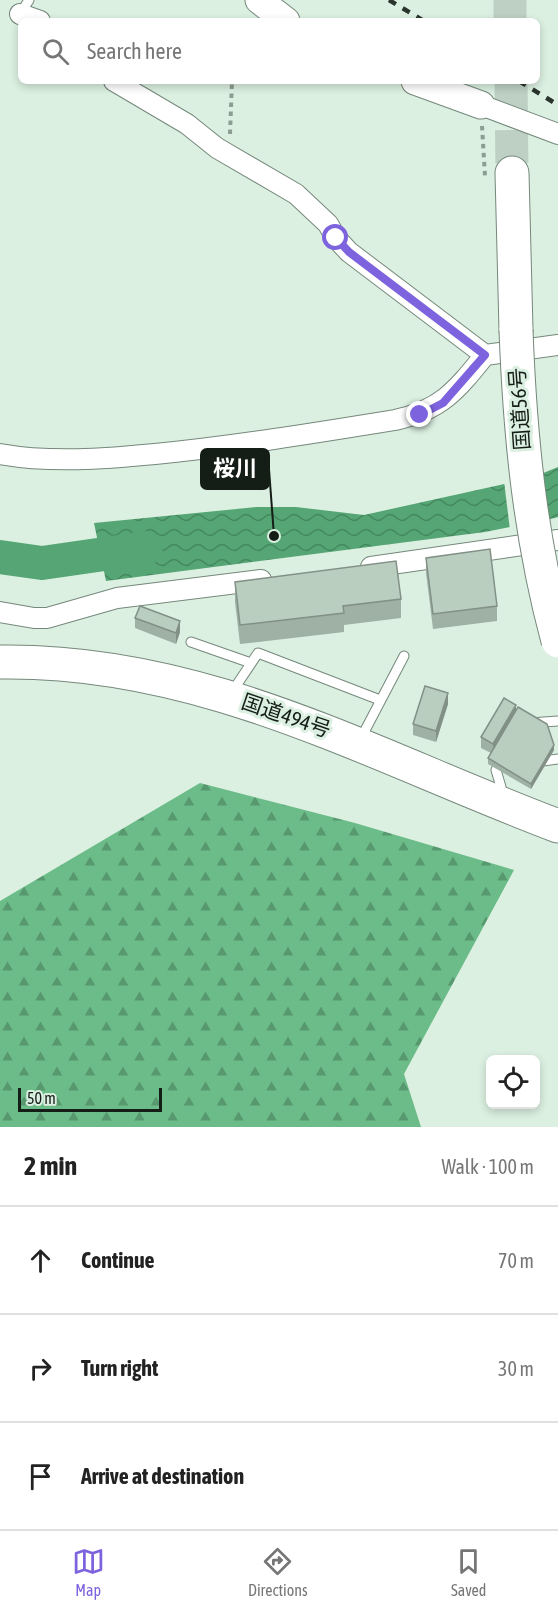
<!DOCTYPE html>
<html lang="en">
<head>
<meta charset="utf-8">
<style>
  :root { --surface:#fff; --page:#f6f6f6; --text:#222; --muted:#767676; --line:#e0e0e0; --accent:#7e63de }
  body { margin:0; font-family:"Asap Condensed","Noto Sans JP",sans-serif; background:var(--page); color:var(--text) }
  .controls { position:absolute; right:18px; bottom:18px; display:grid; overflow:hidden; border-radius:9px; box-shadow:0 3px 9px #0003 }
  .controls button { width:54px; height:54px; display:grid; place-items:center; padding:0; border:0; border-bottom:2px solid var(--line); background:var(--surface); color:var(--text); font:30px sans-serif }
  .scale { position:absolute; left:18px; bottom:15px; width:144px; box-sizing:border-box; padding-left:6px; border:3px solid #151d17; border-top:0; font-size:16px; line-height:21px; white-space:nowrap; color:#151d17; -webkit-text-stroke:4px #dbf0e1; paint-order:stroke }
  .stop { position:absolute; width:18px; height:18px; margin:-14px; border:4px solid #7e63de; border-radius:50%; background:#fff }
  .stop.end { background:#7e63de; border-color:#fff; box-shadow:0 2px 6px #0008 }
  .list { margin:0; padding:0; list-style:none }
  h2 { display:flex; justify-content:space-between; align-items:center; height:78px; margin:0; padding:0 24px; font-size:26px }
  h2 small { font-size:20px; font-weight:400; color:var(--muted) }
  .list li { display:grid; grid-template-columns:39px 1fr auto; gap:18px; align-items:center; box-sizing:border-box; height:108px; padding:0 24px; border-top:2px solid var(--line) }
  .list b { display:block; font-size:22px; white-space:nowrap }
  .list em { font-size:20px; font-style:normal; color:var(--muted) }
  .icon { flex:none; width:33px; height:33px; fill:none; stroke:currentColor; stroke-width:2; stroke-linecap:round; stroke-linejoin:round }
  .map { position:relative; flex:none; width:558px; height:1127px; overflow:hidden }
  .search { position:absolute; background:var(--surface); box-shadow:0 3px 9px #0003; left:18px; right:18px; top:18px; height:66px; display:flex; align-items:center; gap:15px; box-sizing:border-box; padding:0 21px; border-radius:9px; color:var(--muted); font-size:22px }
  .sheet { height:402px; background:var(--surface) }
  nav { display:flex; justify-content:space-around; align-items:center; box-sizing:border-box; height:84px; border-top:2px solid var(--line); background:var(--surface); font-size:16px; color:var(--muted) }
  nav a { display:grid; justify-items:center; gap:3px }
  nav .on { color:var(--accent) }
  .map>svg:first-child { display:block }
  .forest { fill:url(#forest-firs) }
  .water { fill:url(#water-waves) }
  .pier { fill:#dbf0e1 }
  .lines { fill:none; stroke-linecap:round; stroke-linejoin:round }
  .river { stroke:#55a674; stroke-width:34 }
  .trunk-tunnel { stroke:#bdd0c3; stroke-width:33; stroke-dasharray:33 16; stroke-linecap:butt }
  .service-casing { stroke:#75887b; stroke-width:11 }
  .minor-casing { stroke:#75887b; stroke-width:22 }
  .secondary-casing { stroke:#75887b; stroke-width:29 }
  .trunk-casing { stroke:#75887b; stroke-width:35 }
  .path { stroke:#8d9d92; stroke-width:4; stroke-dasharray:4.5 4.5; stroke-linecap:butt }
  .service { stroke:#fff; stroke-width:9 }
  .minor { stroke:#fff; stroke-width:20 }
  .secondary { stroke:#fff; stroke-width:27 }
  .trunk { stroke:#fff; stroke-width:33 }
  .rail { stroke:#2a332c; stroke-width:4.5; stroke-dasharray:8 8; stroke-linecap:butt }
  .trunk-bridge-casing { stroke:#75887b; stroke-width:35; stroke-linecap:butt }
  .trunk-bridge { stroke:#fff; stroke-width:33 }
  .wall { fill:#9fb1a4 }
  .shaded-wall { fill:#829086 }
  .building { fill:#b9cebf; stroke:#829086; stroke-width:1.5 }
  .route { stroke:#7e63de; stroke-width:8 }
  .labels { text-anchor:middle; stroke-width:6; stroke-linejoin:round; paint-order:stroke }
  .street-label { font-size:21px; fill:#151d17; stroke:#dbf0e1 }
  .leader { fill:none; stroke:#151d17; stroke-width:2 }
  .callout-dot { fill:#151d17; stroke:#dbf0e1; stroke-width:2 }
  .callout { fill:#151d17; stroke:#151d17; stroke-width:2 }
  .callout-label { font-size:22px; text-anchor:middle; font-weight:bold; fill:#fff }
</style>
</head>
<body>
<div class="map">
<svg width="558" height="1127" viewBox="0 0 558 1127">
  <defs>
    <pattern id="forest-firs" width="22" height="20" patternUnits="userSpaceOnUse" patternTransform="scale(1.5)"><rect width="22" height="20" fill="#6bbc88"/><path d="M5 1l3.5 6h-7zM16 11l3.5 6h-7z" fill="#57986e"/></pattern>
    <pattern id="water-waves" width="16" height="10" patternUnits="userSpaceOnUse" patternTransform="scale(1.5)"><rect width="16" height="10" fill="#55a674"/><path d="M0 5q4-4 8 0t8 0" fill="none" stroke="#45875e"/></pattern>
  </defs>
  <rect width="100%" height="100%" fill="#dbf0e1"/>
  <!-- forest -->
  <path class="forest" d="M200 783 355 823 514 870 404 1074 421 1127H0V901Z"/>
  <!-- water -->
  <path class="water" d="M558 467V517L555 518 485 532 106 581 94 523 257 507H296L364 515 531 478Z"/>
  <!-- pier -->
  <path class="pier" d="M530 475 546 523 510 530 504 481Z"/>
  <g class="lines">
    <!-- river -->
    <path class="river" d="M0 557 42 563 146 548"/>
    <!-- trunk-tunnel -->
    <path class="trunk-tunnel" d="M510 0V21
      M511 81 512 173"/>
    <defs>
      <path id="service" d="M20 14 29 0
        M191 642 251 663
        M232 692 258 653 380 700
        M530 723 558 721
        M360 740 404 656
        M536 762 558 759
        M501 787 496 770 503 759"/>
      <path id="minor" d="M20 14 40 21
        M114 81 187 124 217 148 296 194 328 224 336 238 349 252 485 355
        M481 105 558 134
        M0 454C51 463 103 459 155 454 235 446 315 433 395 420 441 410 456 391 485 355L558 345
        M371 567 558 540
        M0 612 34 618H47L117 598 261 580"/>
      <path id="secondary" d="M259 0 286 21
        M415 81 481 105"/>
      <path id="trunk" d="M512 173 516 330
        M0 662C205 659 372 756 558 826"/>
    </defs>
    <!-- service casing -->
    <use href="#service" class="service-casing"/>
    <!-- minor casing -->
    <use href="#minor" class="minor-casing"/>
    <!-- secondary casing -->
    <use href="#secondary" class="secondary-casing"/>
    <!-- trunk casing -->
    <use href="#trunk" class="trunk-casing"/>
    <!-- path -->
    <path class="path" d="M482 126 485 176
      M230 134 232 81"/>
    <!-- service -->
    <use href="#service" class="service"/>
    <!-- minor -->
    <use href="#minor" class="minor"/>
    <!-- secondary -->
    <use href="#secondary" class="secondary"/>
    <!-- trunk -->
    <use href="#trunk" class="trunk"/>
    <!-- rail -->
    <path class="rail" d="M389 0 424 21
      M519 81 558 105"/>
    <defs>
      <path id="trunk-bridge" d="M516 330C520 437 530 537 558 641"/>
    </defs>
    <!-- trunk-bridge casing -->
    <use href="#trunk-bridge" class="trunk-bridge-casing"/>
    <!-- trunk-bridge -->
    <use href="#trunk-bridge" class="trunk-bridge"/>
  </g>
  <!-- wall -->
  <path class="wall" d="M426 558 497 606V621L433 629 426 573Z
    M235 582 401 599V618L344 625V632L240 644 235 602Z
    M135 618 180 632 176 644 135 628Z
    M448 704 436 742 413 735V724Z
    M516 710 554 750 531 789 488 764V758L491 753 481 748V737Z"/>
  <!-- shaded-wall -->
  <path class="shaded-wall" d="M180 621V632L176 644V633Z
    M448 693V704L436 742V731Z
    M516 705V716L493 755V744Z
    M554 745V750L531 789V784Z"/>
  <!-- building -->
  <path class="building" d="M490 549 497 606 433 614 426 558Z
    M396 561 401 599 343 606 344 613 240 625 235 582Z
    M140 606 180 621 176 633 135 618Z
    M425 686 448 693 436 731 413 724Z
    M504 698 516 705 493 744 481 737Z
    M518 707 547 724 554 745 531 784 488 758Z"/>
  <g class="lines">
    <!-- route -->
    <path class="route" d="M336 238 349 252 485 355 443 403 420 415"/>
  </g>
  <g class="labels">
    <!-- street labels -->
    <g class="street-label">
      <text transform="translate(520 409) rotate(-94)" y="7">国道56号</text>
      <text transform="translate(286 716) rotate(19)" y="7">国道494号</text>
    </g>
  </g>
  <!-- callouts -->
  <path class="leader" d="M274 536L269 469"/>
  <circle class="callout-dot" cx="274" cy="536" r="6"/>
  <rect class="callout" x="201" y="449" width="68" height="40" rx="6"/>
  <g class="callout-label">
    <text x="235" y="476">桜川</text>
  </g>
</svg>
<div class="controls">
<button><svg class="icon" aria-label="locate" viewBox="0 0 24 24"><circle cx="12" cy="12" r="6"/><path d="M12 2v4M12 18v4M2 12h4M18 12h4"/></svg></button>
</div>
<div class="scale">50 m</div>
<div class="stop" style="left:336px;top:238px"></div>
<div class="stop end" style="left:420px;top:415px"></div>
<div class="search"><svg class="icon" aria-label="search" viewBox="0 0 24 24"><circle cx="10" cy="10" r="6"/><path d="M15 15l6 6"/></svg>Search here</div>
</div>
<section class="sheet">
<h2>2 min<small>Walk · 100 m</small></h2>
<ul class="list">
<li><svg class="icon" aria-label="ahead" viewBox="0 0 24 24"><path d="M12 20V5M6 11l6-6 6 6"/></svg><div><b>Continue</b></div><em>70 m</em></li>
<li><svg class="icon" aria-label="right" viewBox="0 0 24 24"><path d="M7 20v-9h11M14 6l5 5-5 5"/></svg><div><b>Turn right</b></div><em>30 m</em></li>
<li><svg class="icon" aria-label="arrive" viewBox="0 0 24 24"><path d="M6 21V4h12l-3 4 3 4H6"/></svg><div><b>Arrive at destination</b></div></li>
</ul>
</section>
<nav>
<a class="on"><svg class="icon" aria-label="map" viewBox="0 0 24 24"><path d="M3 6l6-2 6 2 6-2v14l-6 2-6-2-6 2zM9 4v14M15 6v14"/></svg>Map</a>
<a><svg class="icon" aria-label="directions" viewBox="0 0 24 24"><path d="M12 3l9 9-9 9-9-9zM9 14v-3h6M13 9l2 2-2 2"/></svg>Directions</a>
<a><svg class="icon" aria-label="saved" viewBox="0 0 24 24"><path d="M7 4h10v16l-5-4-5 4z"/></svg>Saved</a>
</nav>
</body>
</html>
